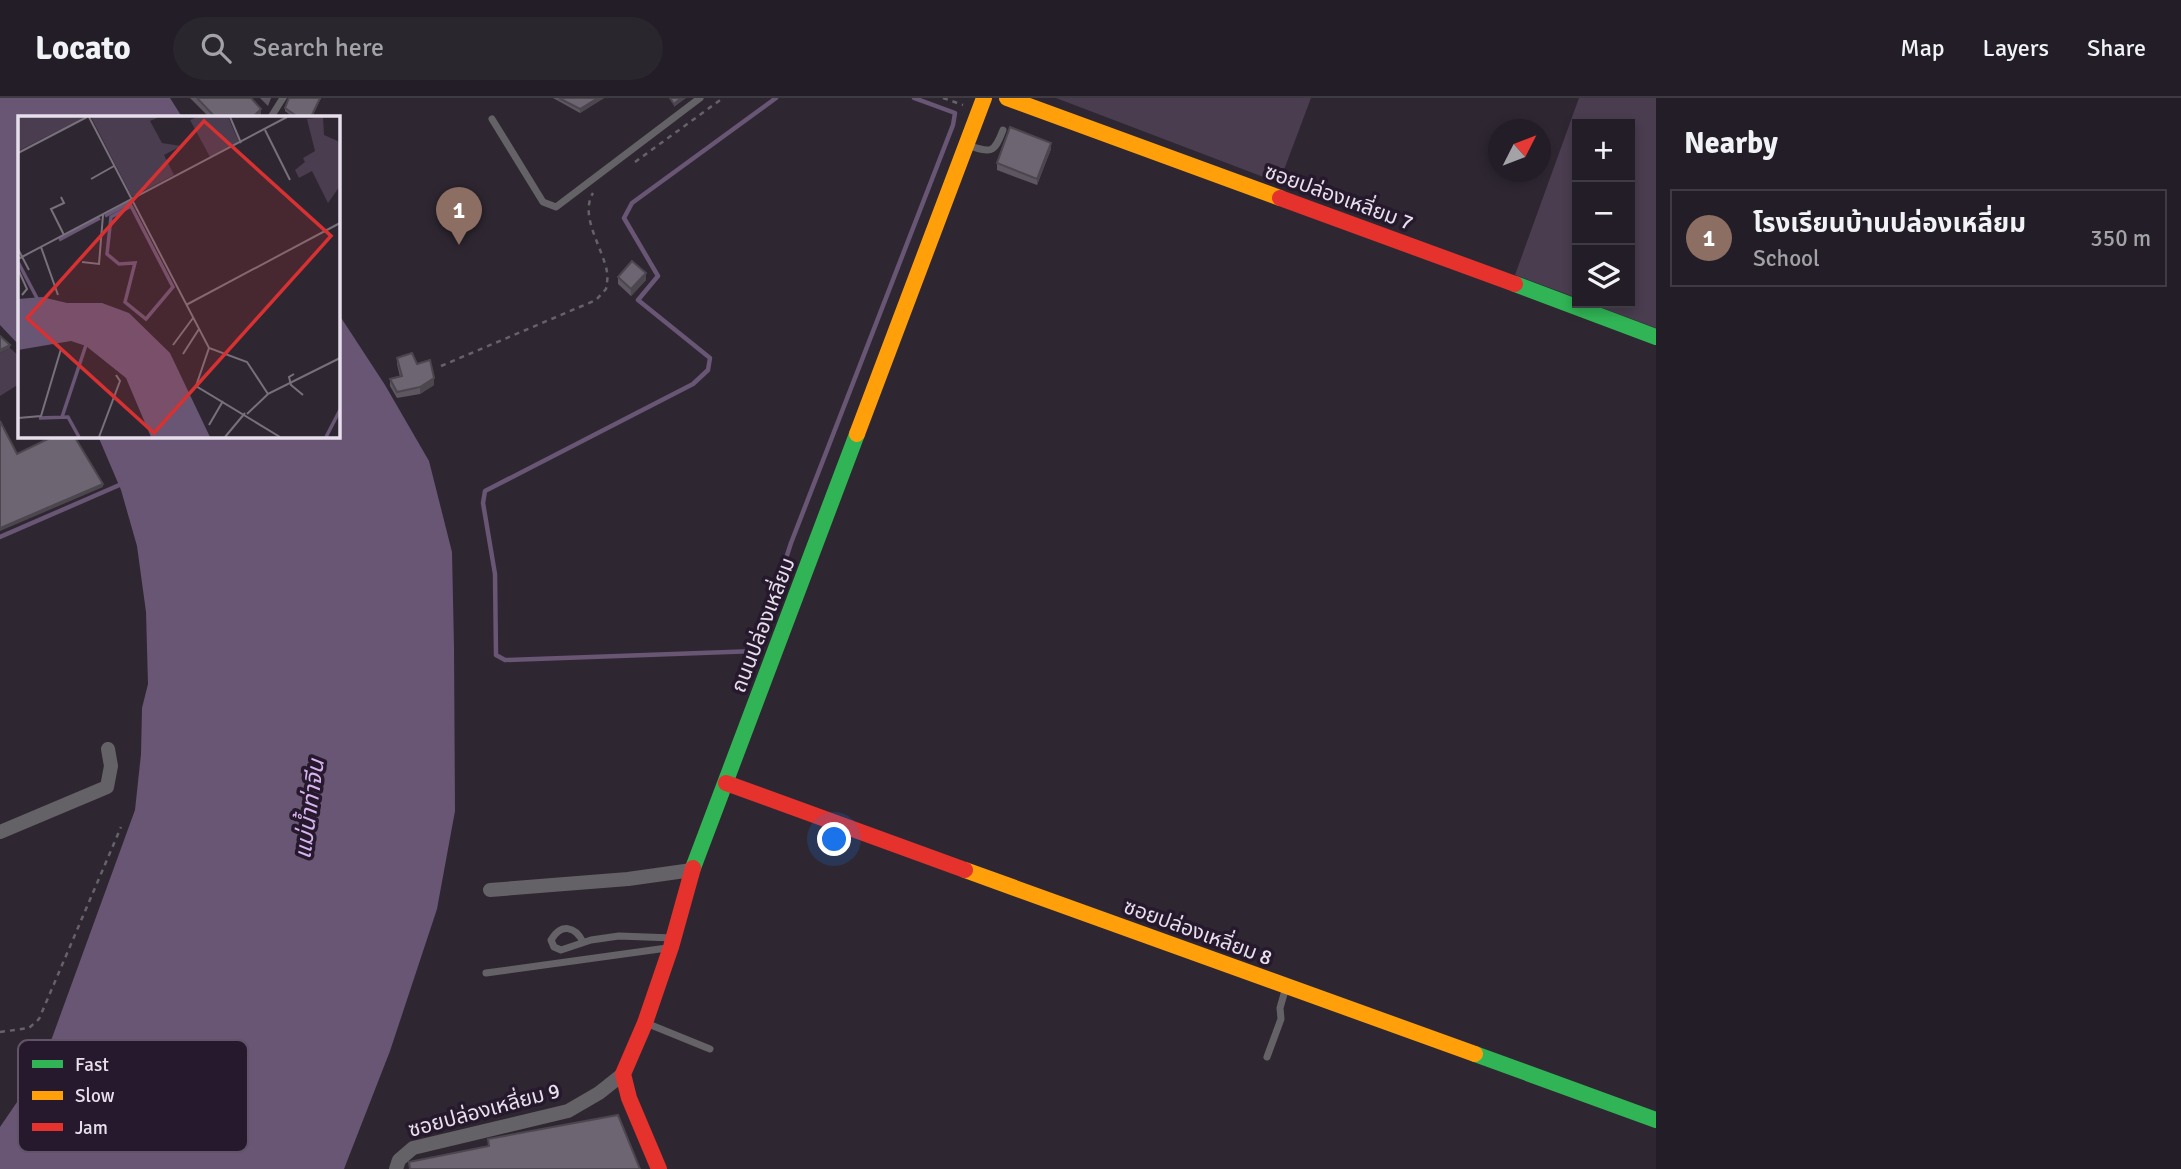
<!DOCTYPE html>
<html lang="en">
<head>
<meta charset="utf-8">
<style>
  :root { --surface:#221d26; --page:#2a262e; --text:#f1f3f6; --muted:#a2a2a7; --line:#3f3b43; --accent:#a69fab }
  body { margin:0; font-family:Signika,"Noto Sans Thai",sans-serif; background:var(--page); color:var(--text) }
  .controls { position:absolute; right:21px; top:21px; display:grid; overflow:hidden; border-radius:0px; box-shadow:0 4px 10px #0003 }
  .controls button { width:63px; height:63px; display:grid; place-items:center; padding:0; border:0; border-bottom:2px solid var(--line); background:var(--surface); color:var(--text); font:35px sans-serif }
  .compass { position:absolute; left:1488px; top:21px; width:63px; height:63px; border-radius:50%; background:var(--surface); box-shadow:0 4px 10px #0003; rotate:48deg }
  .you { position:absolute; left:835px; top:742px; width:24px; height:24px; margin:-18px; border:5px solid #fff; border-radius:50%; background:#1a73e8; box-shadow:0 0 0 10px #1a73e833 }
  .badge { display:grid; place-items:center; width:46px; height:46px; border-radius:50%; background:var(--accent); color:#fff; font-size:23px; font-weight:700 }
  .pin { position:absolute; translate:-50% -58px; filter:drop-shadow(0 2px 4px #0008) }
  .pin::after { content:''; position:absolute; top:37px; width:24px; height:21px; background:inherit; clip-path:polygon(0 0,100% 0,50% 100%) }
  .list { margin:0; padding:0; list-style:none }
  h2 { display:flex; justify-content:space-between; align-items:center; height:91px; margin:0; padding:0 28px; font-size:30px }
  h2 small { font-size:23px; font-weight:400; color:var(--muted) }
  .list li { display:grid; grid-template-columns:46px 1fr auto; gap:21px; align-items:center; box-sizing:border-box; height:98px; margin:0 14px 14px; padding:0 14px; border:2px solid var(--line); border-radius:0px }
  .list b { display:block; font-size:26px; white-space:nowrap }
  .list p { margin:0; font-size:23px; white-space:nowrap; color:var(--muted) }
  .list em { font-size:23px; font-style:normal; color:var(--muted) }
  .icon { flex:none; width:38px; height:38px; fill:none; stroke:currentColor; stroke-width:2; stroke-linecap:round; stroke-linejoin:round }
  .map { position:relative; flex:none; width:1656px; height:1071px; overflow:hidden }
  header { display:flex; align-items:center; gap:42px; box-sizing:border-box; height:98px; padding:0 35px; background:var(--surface); border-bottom:2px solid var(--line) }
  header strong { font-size:33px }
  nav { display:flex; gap:38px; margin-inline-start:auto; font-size:24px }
  .search { width:490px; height:63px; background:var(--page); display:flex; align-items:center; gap:18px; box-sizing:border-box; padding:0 24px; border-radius:38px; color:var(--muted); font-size:26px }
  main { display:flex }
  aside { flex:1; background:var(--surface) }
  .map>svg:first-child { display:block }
  .green { fill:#493d4f }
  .water { fill:#695574 }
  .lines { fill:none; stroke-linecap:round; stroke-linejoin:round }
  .stream { stroke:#695574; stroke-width:4.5 }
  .path { stroke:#666269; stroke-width:2.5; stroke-dasharray:5 5; stroke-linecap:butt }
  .lane { stroke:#656267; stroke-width:7 }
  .street { stroke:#656267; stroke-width:14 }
  .fast { stroke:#30b455; stroke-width:16 }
  .slow { stroke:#ff9f0a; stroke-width:16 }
  .jam { stroke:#e5322d; stroke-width:16 }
  .wall { fill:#5e5761 }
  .shaded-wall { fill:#4c474f }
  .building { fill:#6d6571; stroke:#4c474f; stroke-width:2 }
  .labels { text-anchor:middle; stroke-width:7; stroke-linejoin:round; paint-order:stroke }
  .street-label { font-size:21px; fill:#e7dfec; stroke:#26192d }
  .water-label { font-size:23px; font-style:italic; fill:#d8b3ed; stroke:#26192d }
  .inset-river { fill:none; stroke:#695574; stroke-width:3.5 }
  .inset-road { fill:none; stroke:#78717c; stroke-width:2 }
  .view { fill:#d73132; fill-opacity:0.15; stroke:#d73132; stroke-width:3.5 }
  .inset-edge { fill:none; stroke:#e7dfec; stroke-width:3.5 }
  .key { fill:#26192d; stroke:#605466; stroke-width:2 }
  .key-label { font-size:19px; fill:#e7dfec }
</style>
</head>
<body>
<header>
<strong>Locato</strong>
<div class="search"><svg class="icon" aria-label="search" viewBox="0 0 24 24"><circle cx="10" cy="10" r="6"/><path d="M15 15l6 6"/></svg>Search here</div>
<nav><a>Map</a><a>Layers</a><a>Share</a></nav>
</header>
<main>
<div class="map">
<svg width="1656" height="1071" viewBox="0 0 1656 1071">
  <rect width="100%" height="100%" fill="#2e2732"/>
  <!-- green -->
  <path class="green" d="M1056 0H1311L1279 85Z
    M1579 0H1656V230L1589 205H1630V26H1577V200L1515 177Z
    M10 250 19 258V286L0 298V255Z"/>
  <!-- water -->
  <path class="water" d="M0 0H170L182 19H19V247L0 227Z
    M338 215 385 287 429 363 452 454 454 549 455 713 437 811 390 953 344 1071H0V1029L28 988 52 940 135 712 141 656 142 610 148 586 146 514 137 448 121 392 98 338H338Z"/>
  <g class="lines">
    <!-- stream -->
    <path class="stream" d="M776 0 632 105 624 120 658 178 638 202 710 260 708 272 693 286 485 393 483 405 495 476 496 557 505 562 756 553 791 445 953 27 955 15 914 0
      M0 439 124 385"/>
    <!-- path -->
    <path class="path" d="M943 0 963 7
      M635 64 723 0
      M441 268 596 202 606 191C607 185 608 179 607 174 603 150 579 118 593 95
      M0 934 29 930 39 921 121 729"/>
    <!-- lane -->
    <path class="lane" d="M271 19 283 0
      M492 21 543 104 556 109 700 0
      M967 47C991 55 994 56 1003 32
      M583 844C575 828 561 825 551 842L554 849 561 852 591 842 619 838 673 840
      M486 875 667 850
      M646 925 710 951
      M1267 959 1281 921 1280 910 1286 889"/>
    <!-- street -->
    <path class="street" d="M0 734 107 689 111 668 108 651
      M490 792 628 781 692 772
      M396 1071 399 1062 413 1050 568 1013 599 995 623 976"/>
    <!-- fast -->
    <path class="fast" d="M1515 186 1656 239
      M693 770 857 336
      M1475 956 1656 1022"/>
    <!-- slow -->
    <path class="slow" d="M1007 0 1280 100
      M857 336 984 0
      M965 772 1475 956"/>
    <!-- jam -->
    <path class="jam" d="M1280 100 1515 186
      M726 685 965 772
      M659 1071 629 1000 623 976 645 925 671 849 693 770"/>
  </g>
  <!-- wall -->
  <path class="wall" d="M190 0H251L261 17 260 19H209Z
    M260 0H271L268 8Z
    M289 0H321L312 19H293L285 13V10Z
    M553 0H604L580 15Z
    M1051 51 1037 87 997 72V65Z
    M618 179 646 182 631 198 618 186Z
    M397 260 417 266 434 287 420 296 397 300 390 288V281L400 279 397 266Z"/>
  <!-- shaded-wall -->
  <path class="shaded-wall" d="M320 0H321L312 19H311Z
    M598 0H604L580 15V11Z
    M681 0H686L674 9V6Z
    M261 11V17L260 19H253Z
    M1051 45V51L1037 87V81Z
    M646 175V182L631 198V191Z
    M10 247V250L0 255V252Z
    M434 280V287L420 296V289Z
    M103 386V389L0 433V430Z"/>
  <!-- building -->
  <path class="building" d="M197 0H251L261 11 253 19H215Z
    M289 0H320L311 19H294L295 17 285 10Z
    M559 0H598L580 11Z
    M670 0H681L674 6Z
    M1010 29 1051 45 1037 81 997 65Z
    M632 163 646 175 631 191 618 179Z
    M0 238 10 247 0 252Z
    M412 255 417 266 430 262 434 280 420 289 397 294 390 281 402 278 397 260Z
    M0 323 17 356 54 338H74L103 386 0 430Z
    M618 1017 640 1071H410L409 1064 489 1048 488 1041Z"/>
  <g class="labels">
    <!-- street labels -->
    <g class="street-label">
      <text transform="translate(1339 99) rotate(20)" y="7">ซอยปล่องเหลี่ยม 7</text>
      <text transform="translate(763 527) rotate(-69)" y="7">ถนนปล่องเหลี่ยม</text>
      <text transform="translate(1198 834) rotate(20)" y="7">ซอยปล่องเหลี่ยม 8</text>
      <text transform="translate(484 1012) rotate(-15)" y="7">ซอยปล่องเหลี่ยม 9</text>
    </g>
    <!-- water labels -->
    <g class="water-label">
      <text transform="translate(309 711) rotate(-82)" y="8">แม่น้ำท่าจีน</text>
    </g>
  </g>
  <!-- overview -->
  <g transform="translate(18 18)">
    <rect width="322" height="322" fill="#2e2732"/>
    <path d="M0 1H67L0 35ZM73 1H141L132 5 144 27 163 30 146 39 156 59 114 81ZM179 1H210L221 26 192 41 172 4ZM305 1 306 19 322 26V70L310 87 294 55 281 62 277 54 287 46 285 42 297 35 289 3Z" fill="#493d4f"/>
    <path d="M24 181 49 187H84L111 197 152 237 192 321H133L108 262 68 230 53 225 0 234V183Z" fill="#695574"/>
    <path class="inset-river" d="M113 90 155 171 128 203 107 186 117 147 101 148 89 138 93 101ZM87 100 113 86M41 124 82 102M0 146 20 184M44 301 68 229M21 302 50 301 61 321M308 321 322 294"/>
    <path class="inset-road" d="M71 1 191 232 229 246 250 278 322 242M212 1 223 27M247 14 272 64M0 37 69 1M73 63 96 50M43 81 46 87 33 93 46 119M23 131 40 179M0 133 11 154M0 143 269 1M64 146 81 148 85 99M0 153 9 173 4 179M168 189 322 107M155 229 175 202M191 232 178 270 262 321M165 238 181 213M276 258 271 261 273 269 285 279M229 298 250 278M0 302 23 300 43 233M191 309 205 285M81 321 102 265 98 259M207 321 227 297"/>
    <path class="view" d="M186 5 313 120 136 317 9 202Z"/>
    <rect width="322" height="322" class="inset-edge"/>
  </g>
  <!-- legend -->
  <rect x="18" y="942" width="230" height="112" rx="10" class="key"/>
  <rect x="32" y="962" width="31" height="8" fill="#30b455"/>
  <rect x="32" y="993" width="31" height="9" fill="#ff9f0a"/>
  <rect x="32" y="1025" width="31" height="8" fill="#e5322d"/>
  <g class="key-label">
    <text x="75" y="973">Fast</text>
    <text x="75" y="1004">Slow</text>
    <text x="75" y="1036">Jam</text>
  </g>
</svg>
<div class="controls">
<button>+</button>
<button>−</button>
<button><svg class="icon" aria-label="layers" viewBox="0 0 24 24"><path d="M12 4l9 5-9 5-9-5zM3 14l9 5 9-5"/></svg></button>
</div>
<svg class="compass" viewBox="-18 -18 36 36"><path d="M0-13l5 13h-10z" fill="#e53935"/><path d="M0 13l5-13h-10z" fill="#a2a2a7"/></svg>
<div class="you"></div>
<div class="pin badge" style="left:459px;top:147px;background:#8d6e63">1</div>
</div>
<aside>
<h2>Nearby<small></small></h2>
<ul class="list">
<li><span class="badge" style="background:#8d6e63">1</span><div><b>โรงเรียนบ้านปล่องเหลี่ยม</b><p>School</p></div><em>350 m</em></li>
</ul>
</aside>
</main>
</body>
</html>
